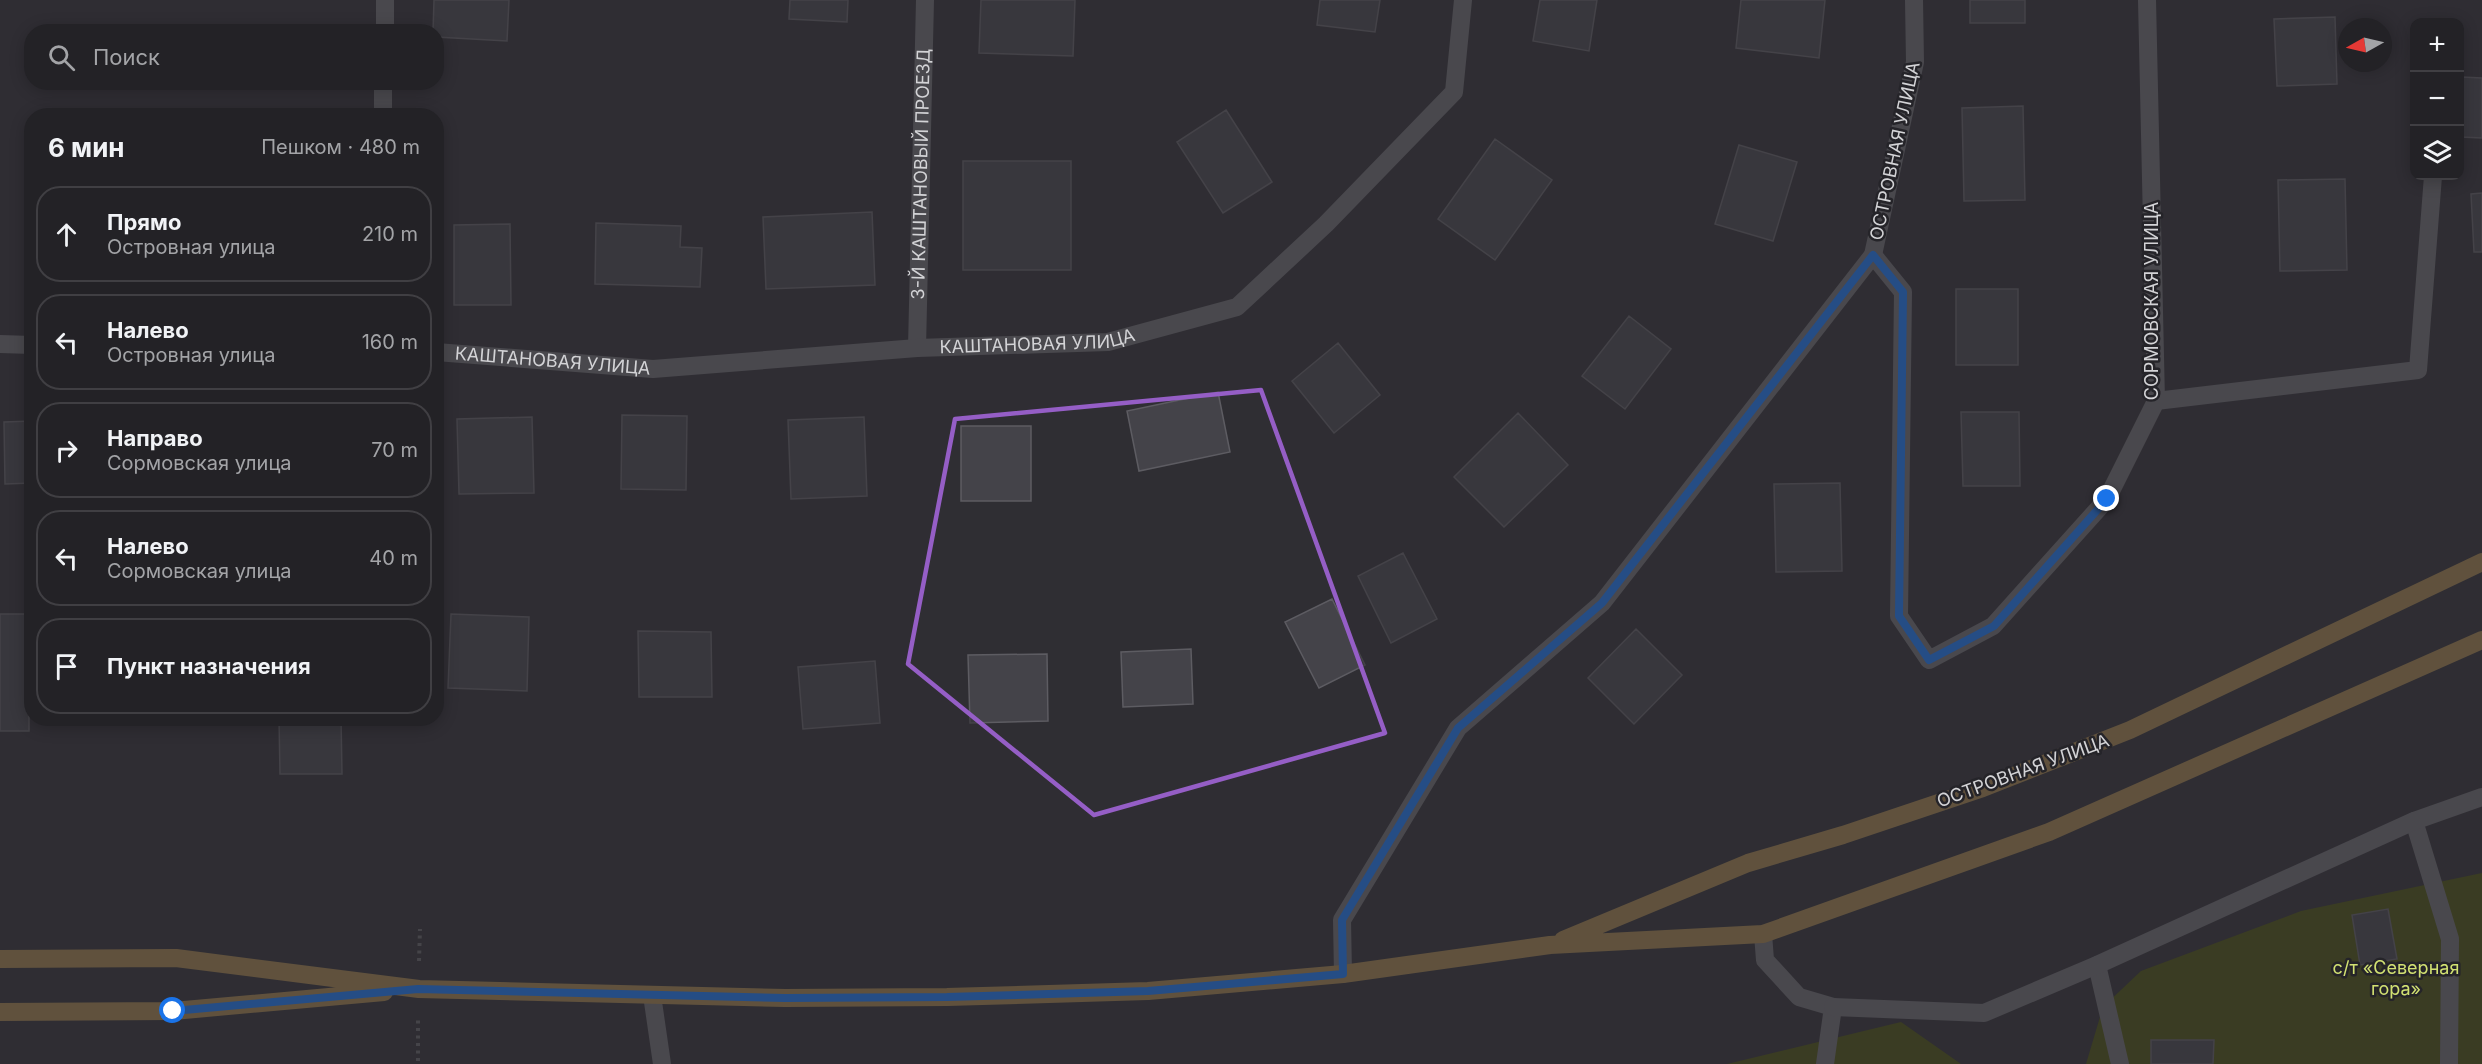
<!DOCTYPE html>
<html lang="ru">
<head>
<meta charset="utf-8">
<style>
  :root { --surface:#232226; --page:#2f2f32; --text:#f1f3f6; --muted:#a3a4a7; --line:#403f43 }
  body { margin:0; font-family:Inter,sans-serif; background:var(--page); color:var(--text) }
  .controls { position:absolute; right:18px; top:18px; display:grid; overflow:hidden; border-radius:12px; box-shadow:0 3px 15px #0003 }
  .controls button { width:54px; height:54px; display:grid; place-items:center; padding:0; border:0; border-bottom:2px solid var(--line); background:var(--surface); color:var(--text); font:30px sans-serif }
  .compass { position:absolute; left:2338px; top:18px; width:54px; height:54px; border-radius:50%; background:var(--surface); box-shadow:0 3px 15px #0003; rotate:262deg }
  .stop { position:absolute; width:18px; height:18px; margin:-14px; border:4px solid #1a73e8; border-radius:50%; background:#fff }
  .stop.end { background:#1a73e8; border-color:#fff; box-shadow:0 2px 6px #0008 }
  .list { margin:0; padding:0; list-style:none }
  h2 { display:flex; justify-content:space-between; align-items:center; height:78px; margin:0; padding:0 24px; font-size:26px }
  h2 small { font-size:20px; font-weight:400; color:var(--muted) }
  .list li { display:grid; grid-template-columns:39px 1fr auto; gap:18px; align-items:center; box-sizing:border-box; height:96px; margin:0 12px 12px; padding:0 12px; border:2px solid var(--line); border-radius:24px }
  .list b { display:block; font-size:22px; white-space:nowrap }
  .list p { margin:0; font-size:20px; white-space:nowrap; color:var(--muted) }
  .list em { font-size:20px; font-style:normal; color:var(--muted) }
  .icon { flex:none; width:33px; height:33px; fill:none; stroke:currentColor; stroke-width:2; stroke-linecap:round; stroke-linejoin:round }
  .map { position:relative; flex:none; width:2482px; height:1064px; overflow:hidden }
  .search { position:absolute; background:var(--surface); box-shadow:0 3px 15px #0003; left:24px; top:24px; width:420px; height:66px; display:flex; align-items:center; gap:15px; box-sizing:border-box; padding:0 21px; border-radius:24px; color:var(--muted); font-size:22px }
  .panel { position:absolute; background:var(--surface); box-shadow:0 3px 15px #0003; left:24px; top:108px; width:420px; height:618px; border-radius:24px }
  .map>svg:first-child { display:block }
  .green { fill:#484f10 }
  .building { fill:#444349; stroke:#5d5c62; stroke-width:1.5 }
  .lines { fill:none; stroke-linecap:round; stroke-linejoin:round }
  .path { stroke:#616064; stroke-width:4; stroke-dasharray:3 4.5; stroke-linecap:butt }
  .minor { stroke:#69686e; stroke-width:18 }
  .major { stroke:#9b7d4b; stroke-width:18 }
  .route { stroke:#1a73e8; stroke-width:8 }
  .marked { fill:none; stroke:#955ec6; stroke-width:4.5; stroke-linejoin:round }
  .labels { text-anchor:middle; stroke-width:5; stroke-linejoin:round; paint-order:stroke }
  .street-label { font-size:18px; fill:#d3d3d6; stroke:#252429 }
  .park-label { font-size:18px; fill:#d2e172; stroke:#252429 }
</style>
</head>
<body>
<div class="map">
<svg width="2482" height="1064" viewBox="0 0 2482 1064">
  <rect width="100%" height="100%" fill="#2f2e33"/>
  <!-- green -->
  <path class="green" d="M2482 873V1064H2086L2103 1007 2141 971 2301 911Z
    M1901 1022 1961 1064H1727Z"/>
  <!-- building -->
  <path class="building" d="M434 0H509L507 41 436 37V32H433Z
    M790 0H848L847 22 789 19Z
    M981 0H1075L1073 56 979 53Z
    M1320 0H1380L1375 32 1317 25Z
    M1540 0H1597L1589 51 1533 41Z
    M1741 0H1825L1819 58 1736 48Z
    M1970 0H2025V23H1970Z
    M2335 17 2337 84 2277 86 2274 19Z
    M2462 77 2482 78V138L2461 137Z
    M2023 106 2025 200 1964 201 1962 108Z
    M1226 110 1272 182 1223 213 1177 142Z
    M1495 139 1552 180 1495 260 1438 219Z
    M1739 145 1797 162 1773 241 1715 224Z
    M963 161H1071V270H963Z
    M2345 179 2347 270 2280 271 2278 180Z
    M2482 193V252H2474L2471 194Z
    M872 212 875 285 766 289 763 217Z
    M596 223 681 226 680 247 702 248 700 287 595 284Z
    M510 224 511 305H454V225Z
    M1956 289H2018V365H1956Z
    M1629 316 1671 349 1625 409 1582 376Z
    M1338 343 1380 395 1334 433 1292 381Z
    M1218 392 1230 452 1139 471 1127 411Z
    M1961 412H2019L2020 486H1963Z
    M1518 413 1568 465 1504 527 1454 477Z
    M622 415 687 416 686 490 621 489Z
    M532 417 534 493 459 494 457 419Z
    M864 417 867 496 791 499 788 420Z
    M32 421V483L5 484 4 422Z
    M961 426H1031V501H961Z
    M1840 483 1842 571 1776 572 1774 484Z
    M1403 553 1437 619 1391 643 1358 576Z
    M1332 599 1365 665 1319 688 1285 622Z
    M0 614H29V731H0Z
    M451 614 529 617 527 691 448 688Z
    M1636 629 1682 675 1634 724 1588 678Z
    M638 631 711 632 712 697H639Z
    M1191 649 1193 704 1123 707 1121 652Z
    M1047 654 1048 721 970 723 968 655Z
    M875 661 880 723 803 729 798 667Z
    M279 718H341L342 774H280Z
    M2388 909 2397 959 2360 965 2352 915Z
    M2151 1040H2214L2213 1064H2151Z"/>
  <g class="lines">
    <!-- path -->
    <path class="path" d="M419 961 420 929
      M418 1061V1017"/>
    <!-- minor -->
    <g class="minor">
      <path d="M385 32V0"/>
      <path d="M383 116V82"/>
      <path d="M1873 255 1903 292 1899 616 1929 660 1993 626 2107 499 2156 401 2147 0"/>
      <path d="M0 344 32 345"/>
      <path id="s1" d="M917 348 925 0"/>
      <path id="s2" d="M436 352 653 369 917 348 1108 342 1237 307 1326 224 1454 92 1463 0"/>
      <path d="M2156 401 2418 370 2433 176"/>
      <path d="M2414 821 2450 939 2449 1064"/>
      <path d="M1763 934 1765 960 1799 997 1833 1007 1825 1064"/>
      <path d="M2097 965 2120 1064"/>
      <path d="M1343 974 1342 920 1458 728 1602 603 1873 255 1915 62 1914 0"/>
      <path d="M652 995 662 1064"/>
      <path d="M1833 1007 1984 1013 2097 965 2414 821 2482 797"/>
    </g>
    <!-- major -->
    <path class="major" d="M1563 940 1748 863 1843 835 1983 788 2130 730 2482 562
      M0 959 176 958 419 989 785 998 947 997 1148 991 1343 974 1550 945 1763 934 2049 832 2482 640
      M0 1012 173 1011 384 992"/>
  </g>
  <g class="lines">
    <!-- route -->
    <path class="route" d="M173 1011 418 989 785 998 947 997 1148 991 1343 974 1342 920 1458 728 1602 603 1873 255 1903 292 1899 616 1929 660 1994 626 2107 499"/>
  </g>
  <!-- marked area -->
  <path d="M0 0H2482V1064H0ZM1261 390 1385 733 1094 815 908 664 955 419Z" fill="#2f2e33" fill-opacity=".55" fill-rule="evenodd"/>
  <path class="marked" d="M1261 390 1385 733 1094 815 908 664 955 419Z"/>
  <g class="labels">
    <!-- street labels -->
    <g class="street-label">
      <text transform="translate(1895 151) rotate(-78)" y="6">ОСТРОВНАЯ УЛИЦА</text>
      <text dy="6" stroke="none"><textPath href="#s1" startOffset="174">3-Й КАШТАНОВЫЙ ПРОЕЗД</textPath></text>
      <text transform="translate(2152 301) rotate(-90)" y="6">СОРМОВСКАЯ УЛИЦА</text>
      <text dy="6" stroke="none"><textPath href="#s2" startOffset="603">КАШТАНОВАЯ УЛИЦА</textPath></text>
      <text dy="6" stroke="none"><textPath href="#s2" startOffset="117">КАШТАНОВАЯ УЛИЦА</textPath></text>
      <text transform="translate(2023 771) rotate(-20)" y="6">ОСТРОВНАЯ УЛИЦА</text>
    </g>
    <!-- park labels -->
    <g class="park-label">
      <text x="2396" y="974">с/т «Северная<tspan x="2396" dy="21">гора»</tspan></text>
    </g>
  </g>
</svg>
<div class="controls">
<button>+</button>
<button>−</button>
<button><svg class="icon" aria-label="layers" viewBox="0 0 24 24"><path d="M12 4l9 5-9 5-9-5zM3 14l9 5 9-5"/></svg></button>
</div>
<svg class="compass" viewBox="-18 -18 36 36"><path d="M0-13l5 13h-10z" fill="#e53935"/><path d="M0 13l5-13h-10z" fill="#a3a4a7"/></svg>
<div class="stop" style="left:173px;top:1011px"></div>
<div class="stop end" style="left:2107px;top:499px"></div>
<div class="search"><svg class="icon" aria-label="search" viewBox="0 0 24 24"><circle cx="10" cy="10" r="6"/><path d="M15 15l6 6"/></svg>Поиск</div>
<section class="panel">
<h2>6 мин<small>Пешком · 480 m</small></h2>
<ul class="list">
<li><svg class="icon" aria-label="ahead" viewBox="0 0 24 24"><path d="M12 20V5M6 11l6-6 6 6"/></svg><div><b>Прямо</b><p>Островная улица</p></div><em>210 m</em></li>
<li><svg class="icon" aria-label="left" viewBox="0 0 24 24"><path d="M17 20v-9H6M10 6l-5 5 5 5"/></svg><div><b>Налево</b><p>Островная улица</p></div><em>160 m</em></li>
<li><svg class="icon" aria-label="right" viewBox="0 0 24 24"><path d="M7 20v-9h11M14 6l5 5-5 5"/></svg><div><b>Направо</b><p>Сормовская улица</p></div><em>70 m</em></li>
<li><svg class="icon" aria-label="left" viewBox="0 0 24 24"><path d="M17 20v-9H6M10 6l-5 5 5 5"/></svg><div><b>Налево</b><p>Сормовская улица</p></div><em>40 m</em></li>
<li><svg class="icon" aria-label="arrive" viewBox="0 0 24 24"><path d="M6 21V4h12l-3 4 3 4H6"/></svg><div><b>Пункт назначения</b></div></li>
</ul>
</section>
</div>
</body>
</html>
